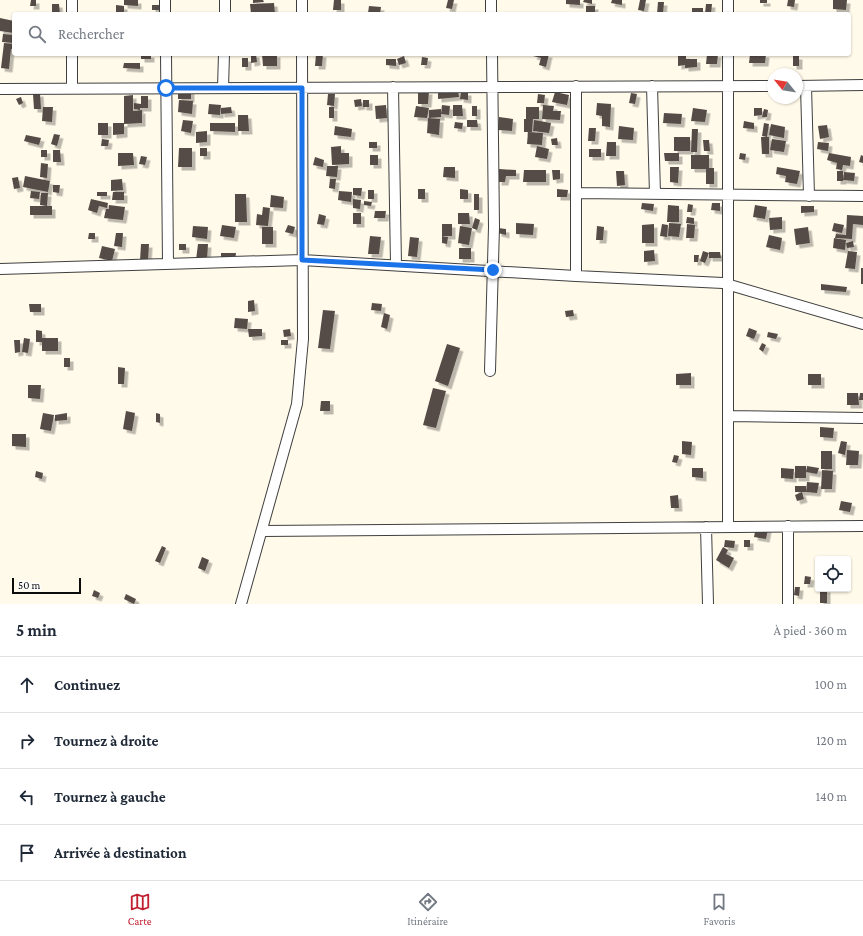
<!DOCTYPE html>
<html lang="fr">
<head>
<meta charset="utf-8">
<style>
  :root { --surface:#fff; --page:#f2f2f3; --text:#1f2937; --muted:#747a83; --line:#e0e1e3; --accent:#c11e2f }
  body { margin:0; font-family:"Crimson Pro",serif; background:var(--page); color:var(--text) }
  .controls { position:absolute; right:12px; bottom:12px; display:grid; overflow:hidden; border-radius:4px; box-shadow:0 1px 3px #0004 }
  .controls button { width:36px; height:36px; display:grid; place-items:center; padding:0; border:0; border-bottom:1px solid var(--line); background:var(--surface); color:var(--text); font:20px sans-serif }
  .compass { position:absolute; left:767px; top:68px; width:36px; height:36px; border-radius:50%; background:var(--surface); box-shadow:0 1px 3px #0004; rotate:300deg }
  .scale { position:absolute; left:12px; bottom:10px; width:69px; box-sizing:border-box; padding-left:4px; border:2px solid #0c0c0c; border-top:0; font-size:11px; line-height:14px; white-space:nowrap; color:#0c0c0c; -webkit-text-stroke:3px #fff; paint-order:stroke }
  .stop { position:absolute; width:12px; height:12px; margin:-9px; border:3px solid #1a73e8; border-radius:50%; background:#fff }
  .stop.end { background:#1a73e8; border-color:#fff; box-shadow:0 1px 4px #0008 }
  .list { margin:0; padding:0; list-style:none }
  h2 { display:flex; justify-content:space-between; align-items:center; height:52px; margin:0; padding:0 16px; font-size:17px }
  h2 small { font-size:13px; font-weight:400; color:var(--muted) }
  .list li { display:grid; grid-template-columns:26px 1fr auto; gap:12px; align-items:center; box-sizing:border-box; height:56px; padding:0 16px; border-top:1px solid var(--line) }
  .list b { display:block; font-size:15px; white-space:nowrap }
  .list em { font-size:13px; font-style:normal; color:var(--muted) }
  .icon { flex:none; width:22px; height:22px; fill:none; stroke:currentColor; stroke-width:2; stroke-linecap:round; stroke-linejoin:round }
  .map { position:relative; flex:none; width:863px; height:604px; overflow:hidden }
  .search { position:absolute; background:var(--surface); box-shadow:0 1px 3px #0004; left:12px; right:12px; top:12px; height:44px; display:flex; align-items:center; gap:10px; box-sizing:border-box; padding:0 14px; border-radius:4px; color:var(--muted); font-size:15px }
  .sheet { height:276px; background:var(--surface) }
  nav { display:flex; justify-content:space-around; align-items:center; box-sizing:border-box; height:56px; border-top:1px solid var(--line); background:var(--surface); font-size:11px; color:var(--muted) }
  nav a { display:grid; justify-items:center; gap:2px }
  nav .on { color:var(--accent) }
  .map>svg:first-child { display:block }
  .building { fill:#554c47; filter:url(#shadow) }
  .lines { fill:none; stroke-linecap:round; stroke-linejoin:round }
  .minor-casing { stroke:#3f3f3f; stroke-width:12 }
  .minor { stroke:#fff; stroke-width:10 }
  .route { stroke:#1a73e8; stroke-width:5 }
</style>
</head>
<body>
<div class="map">
<svg width="863" height="604" viewBox="0 0 863 604">
  <defs>
    <filter id="shadow"><feDropShadow dx="3.5" dy="3.5" stdDeviation="0" flood-color="#0004"/></filter>
  </defs>
  <rect width="100%" height="100%" fill="#fffaea"/>
  <!-- building -->
  <path class="building" d="M31 0H36V6H30Z
    M124 0H138V6L124 5Z
    M253 0H263L264 2 253 3Z
    M334 0H341V10H333Z
    M448 0H454L452 9 446 8Z
    M566 0H580V5L566 4Z
    M584 0H592V4L583 2Z
    M612 0H622V5L611 3Z
    M640 0H646L644 11 638 10Z
    M760 0H767V3H760Z
    M788 0H795L794 7 787 6Z
    M833 0H847L846 10 833 9Z
    M658 2H664L663 14H657Z
    M274 3 275 14H251L250 4Z
    M52 4H59L60 14H52Z
    M706 4H712L711 14H705Z
    M116 5 124 6V14H116Z
    M152 5H159V10H152Z
    M369 6 381 7 380 14 368 13Z
    M586 6H595V14H586Z
    M692 8H703V14H692Z
    M0 18 14 21V33L0 31Z
    M3 34 14 35V43L2 42Z
    M4 43 14 44V49H11L9 69 1 68Z
    M141 54H151V59H141Z
    M251 54H256L257 62 251 63Z
    M262 54H277V66H263Z
    M316 54H323L322 66H315Z
    M534 54H549L546 67 539 65 541 58 533 56Z
    M707 54H718L717 64H706Z
    M750 54H766L765 63H749Z
    M686 55V59H697V67L685 68V65L678 66V56Z
    M404 56 406 63 399 65 397 59Z
    M793 56H799V66H793Z
    M422 57 428 58 427 65H421Z
    M242 58H248V67H242Z
    M386 59H396V66L386 65Z
    M124 63H140V69L123 68Z
    M178 89 191 90V99H178Z
    M458 90 459 97 438 99V92Z
    M418 91H429L428 104H418Z
    M461 92H468V100L460 99Z
    M555 92 569 95 567 105 552 102Z
    M40 93 41 109H34L33 94Z
    M631 93 637 94 635 104 629 103Z
    M328 94H335L334 106 327 105Z
    M538 94 545 95 544 103H537Z
    M133 95V111L142 110V123L124 124V96Z
    M141 96H148V108H140V110L134 109V103L141 104Z
    M21 97 23 103 19 105 16 99Z
    M361 99 362 106 355 107 354 100Z
    M179 100 193 101 192 114 178 112Z
    M363 100H369V107H363Z
    M597 103 611 104 610 127 602 126V116L596 115Z
    M209 104 221 105 220 115 208 114Z
    M386 105 387 118 376 119 375 106Z
    M442 105 450 106 449 115 441 114V117L429 118V110L441 109V114Z
    M453 105H462L463 116H453Z
    M543 105 554 106 553 111H561L560 120 542 119Z
    M416 106 429 108 427 118 414 117Z
    M472 106H477V116H472Z
    M43 107H53L52 122 42 121Z
    M231 107 232 113 221 114V108Z
    M329 107H334V118H329Z
    M526 107H539V119H533L532 132H524V119H526Z
    M693 108 707 110 705 122 691 121Z
    M754 108H762V115L754 116Z
    M764 109 768 110 767 117H762Z
    M664 113 682 114 681 124 663 123Z
    M238 115H248L249 131H238Z
    M499 117 513 119 512 131 498 130Z
    M428 118 440 119 439 135 427 133Z
    M183 120 193 121 191 133 181 131Z
    M467 120H477L478 127H467Z
    M534 120 551 123 549 133 533 131Z
    M744 121 754 123V129L743 128Z
    M455 122 463 123 462 129 454 128Z
    M98 123H108V135H98Z
    M113 123H124V134L113 135Z
    M210 123H235V132L210 131Z
    M764 123 769 124 767 137 762 136Z
    M771 124 785 127 784 138 769 135Z
    M827 125 829 137 820 139 818 126Z
    M335 126 352 129 351 137 334 135Z
    M619 126 634 128 633 140 618 139Z
    M589 128H596L595 141H588Z
    M692 129H698L697 152H691Z
    M207 131V142L196 143V132Z
    M528 132 543 133 542 145 527 144Z
    M54 134 60 135 57 146 51 144Z
    M26 135 41 138 39 145 24 141Z
    M674 137H690V151H674Z
    M761 137H769V154H762Z
    M557 138 558 145H552L551 139Z
    M102 139 109 140 108 146H101Z
    M772 139 786 141 784 152 770 150Z
    M703 140H709L710 151H704Z
    M369 142H377V148H369Z
    M607 142H616V156H606Z
    M818 142 829 143 828 151 817 149Z
    M341 146V153H349V164L332 165 331 147Z
    M537 146 549 149 547 159 535 157Z
    M179 148H192V167H178Z
    M200 148H207V156H200Z
    M589 149H601V157H589Z
    M41 150H47V157H41Z
    M53 150H60L61 162H53Z
    M118 153H133L134 165 118 166Z
    M664 153H679V161H665Z
    M740 153 746 154 745 160 739 159Z
    M829 153 851 157 850 166 843 165 842 170 836 169 837 163 827 160Z
    M370 155H378V165H370Z
    M691 155H709V168H714V184H706V169H691Z
    M861 155 863 156V163L859 162Z
    M141 156 147 157 145 165 139 164Z
    M315 157 324 160 323 167 313 165Z
    M41 163 48 164 47 178 40 177Z
    M327 166H338L337 177 326 176Z
    M444 167H455V178L443 177Z
    M670 167H679L678 183 670 182Z
    M777 167 800 171 797 184 785 182 786 176 776 174Z
    M499 169 516 170V176H506L505 182H498Z
    M524 170H546V182H523Z
    M552 170H560V179L553 180Z
    M616 171H624L625 185 617 186Z
    M837 171H843V181H837Z
    M844 172 855 173 854 181 843 180Z
    M25 176 50 181 48 192 23 187Z
    M18 177 20 188 14 189 12 178Z
    M122 179 123 190 111 191V180Z
    M330 179H336L335 189 329 188Z
    M53 185H60L59 193 53 192Z
    M353 188H362L361 196 353 195Z
    M418 189H425V199H418Z
    M460 189 468 190V199H460Z
    M557 189 568 190 567 197H557Z
    M368 190H374V199H368Z
    M31 191 40 192 39 199 30 198Z
    M339 191 352 192 351 202 338 200Z
    M97 192H107V196H97Z
    M113 192H124V200H112Z
    M41 193H48L47 206 40 205Z
    M235 194H246L247 222H235Z
    M474 194H479V210H474Z
    M271 195 284 197 283 208 270 207Z
    M91 199 108 203 107 208 99 206 97 213 88 210Z
    M353 199 361 200 360 209 353 208Z
    M364 201 372 202 371 206 364 205Z
    M642 203 654 204 653 211 641 209Z
    M712 203H720V211L711 210Z
    M688 204 693 205 692 212H687Z
    M109 205 125 207 123 220 104 218 106 209H109Z
    M668 205 679 206V222H667Z
    M755 205 767 207 765 219 753 217Z
    M30 206H52V215H30Z
    M801 206H814V212L801 213Z
    M263 207 270 208 268 226 256 225 257 214 262 215Z
    M375 211H386L385 218H374Z
    M353 213H361V224H353Z
    M458 213H469L470 224H458Z
    M319 214 326 216 324 225 317 224Z
    M847 215 863 216V225L853 224 852 239 835 238 836 234 846 235Z
    M687 217 694 218V224L686 223Z
    M782 217V229L770 230 769 218Z
    M475 218 480 220 477 230 472 228Z
    M516 223 534 224 533 235 516 234Z
    M669 223 681 224 679 237 668 236Z
    M834 223 844 225 842 233 832 231Z
    M442 224H452V236H442Z
    M654 224V243H642V225Z
    M662 224 668 225 667 237 660 236Z
    M687 224 695 225 694 238H686Z
    M222 225 236 227 234 238 220 236Z
    M288 225 295 227 293 234 285 232Z
    M193 226 208 227 207 239 192 237Z
    M460 226 472 228 469 245 458 243Z
    M597 226 604 227 603 240H596Z
    M262 227H273V244H262Z
    M808 227 810 243 796 245 794 229Z
    M498 228 506 229V235L498 233Z
    M89 233H95V239H88Z
    M116 233H123L122 247 114 246Z
    M769 235 782 238 780 250 766 247Z
    M370 236 381 237 379 254H368Z
    M442 236 448 237 447 244 442 243Z
    M410 237 419 238 417 257 408 256Z
    M834 238 846 240 845 250 833 248Z
    M853 241 854 247 847 248 846 243Z
    M141 244H149L148 261H140Z
    M179 244H186V250H179Z
    M198 244H208L207 260H196Z
    M102 246 115 249 112 261 99 258Z
    M459 248H471V259H459Z
    M654 250 655 261 644 262V251Z
    M703 251 709 253 705 263 700 261Z
    M848 251 857 252 855 269 845 268Z
    M709 252H720L721 258H709Z
    M221 253H236L235 261H221Z
    M694 255H699L698 262H694Z
    M861 268H863V284H861Z
    M821 284 847 287 846 292 821 290Z
    M254 300 255 311 248 312V301Z
    M372 303 382 304 381 311 371 310Z
    M29 304H41V312H30Z
    M323 310 335 311 330 349 318 348Z
    M573 310 574 316 566 317 565 311Z
    M384 313 390 315 387 329 381 327Z
    M235 318 248 319 247 329 234 328Z
    M749 328 757 331 754 339 746 336Z
    M248 329H262V336L249 337Z
    M290 329 291 336 284 337 283 330Z
    M36 330 42 331V338H58V351H42V342H36Z
    M768 332 778 334 776 339 767 337Z
    M24 338 30 339 28 353 22 352Z
    M14 340H20V352L15 353Z
    M281 340H288V345H281Z
    M762 343 766 345 763 352 759 349Z
    M447 344 460 348 448 386 435 381Z
    M64 358H70V367H64Z
    M118 367 125 368 124 384H118Z
    M691 373V385H676V374Z
    M808 374H821V385H808Z
    M28 385H41L40 399 28 398Z
    M433 388 446 391 436 428 423 425Z
    M847 393H858L859 405H847Z
    M860 393H863V400H859Z
    M321 401H330V411H320Z
    M126 411 135 413 132 431 123 429Z
    M43 413 54 415 51 431 40 429Z
    M67 413V420L55 421V415Z
    M156 413 160 414V423L156 422Z
    M820 427 834 428 833 438 820 437Z
    M12 434H26V447L12 446Z
    M682 441 692 442 691 455 682 454Z
    M841 441 847 442 845 455 838 453Z
    M847 450 859 451 858 465H846Z
    M821 451H832V469H821Z
    M674 455 679 456 677 463 672 462Z
    M795 466H806V478H795Z
    M807 466 819 468 817 474 806 472Z
    M692 468H703V478L692 477Z
    M781 468 794 469 793 479 781 478Z
    M822 470 833 471 832 489H821Z
    M36 471 43 473 42 479 35 477Z
    M807 482 819 483 817 493 806 492Z
    M795 486H806V492H795Z
    M802 492 804 499 797 501 795 495Z
    M678 495 679 508H671L670 496Z
    M841 501 852 503 850 512 839 510Z
    M756 527 768 529 766 539 754 537Z
    M725 540 735 541 734 548 724 547Z
    M744 540H750V547H744Z
    M162 546 166 548 160 563 155 561Z
    M723 547 728 550 726 554 734 558 729 568 716 560Z
    M202 557 209 560 205 571 198 568Z
    M805 576 811 577 810 584H804Z
    M795 587H800L799 596 794 595Z
    M820 589H827V603H820Z
    M94 590 100 593 98 598 92 596Z
    M126 594 136 599 134 604 124 599Z"/>
  <g class="lines">
    <defs>
      <path id="minor" d="M165 0V14
        M302 0V14
        M491 0V14
        M72 14V0
        M225 14V0
        M728 14V0
        M166 54 168 264
        M652 86 655 194
        M797 86 863 85
        M806 86 809 196
        M393 87 396 265
        M72 88V54
        M223 88 224 54
        M0 89 773 86
        M576 193 863 196
        M0 269 302 260 576 276 723 283 863 324
        M576 276V86
        M490 371 494 227 492 54
        M728 416 863 418
        M706 527 708 604
        M728 527V54
        M262 531 863 526
        M241 604 297 404 303 339 302 54
        M788 604V526"/>
    </defs>
    <!-- minor casing -->
    <use href="#minor" class="minor-casing"/>
    <!-- minor -->
    <use href="#minor" class="minor"/>
  </g>
  <g class="lines">
    <!-- route -->
    <path class="route" d="M166 88H302V260L493 270"/>
  </g>
</svg>
<div class="controls">
<button><svg class="icon" aria-label="locate" viewBox="0 0 24 24"><circle cx="12" cy="12" r="6"/><path d="M12 2v4M12 18v4M2 12h4M18 12h4"/></svg></button>
</div>
<svg class="compass" viewBox="-18 -18 36 36"><path d="M0-13l5 13h-10z" fill="#e53935"/><path d="M0 13l5-13h-10z" fill="#747a83"/></svg>
<div class="scale">50 m</div>
<div class="stop" style="left:166px;top:88px"></div>
<div class="stop end" style="left:493px;top:270px"></div>
<div class="search"><svg class="icon" aria-label="search" viewBox="0 0 24 24"><circle cx="10" cy="10" r="6"/><path d="M15 15l6 6"/></svg>Rechercher</div>
</div>
<section class="sheet">
<h2>5 min<small>À pied · 360 m</small></h2>
<ul class="list">
<li><svg class="icon" aria-label="ahead" viewBox="0 0 24 24"><path d="M12 20V5M6 11l6-6 6 6"/></svg><div><b>Continuez</b></div><em>100 m</em></li>
<li><svg class="icon" aria-label="right" viewBox="0 0 24 24"><path d="M7 20v-9h11M14 6l5 5-5 5"/></svg><div><b>Tournez à droite</b></div><em>120 m</em></li>
<li><svg class="icon" aria-label="left" viewBox="0 0 24 24"><path d="M17 20v-9H6M10 6l-5 5 5 5"/></svg><div><b>Tournez à gauche</b></div><em>140 m</em></li>
<li><svg class="icon" aria-label="arrive" viewBox="0 0 24 24"><path d="M6 21V4h12l-3 4 3 4H6"/></svg><div><b>Arrivée à destination</b></div></li>
</ul>
</section>
<nav>
<a class="on"><svg class="icon" aria-label="map" viewBox="0 0 24 24"><path d="M3 6l6-2 6 2 6-2v14l-6 2-6-2-6 2zM9 4v14M15 6v14"/></svg>Carte</a>
<a><svg class="icon" aria-label="directions" viewBox="0 0 24 24"><path d="M12 3l9 9-9 9-9-9zM9 14v-3h6M13 9l2 2-2 2"/></svg>Itinéraire</a>
<a><svg class="icon" aria-label="saved" viewBox="0 0 24 24"><path d="M7 4h10v16l-5-4-5 4z"/></svg>Favoris</a>
</nav>
</body>
</html>
